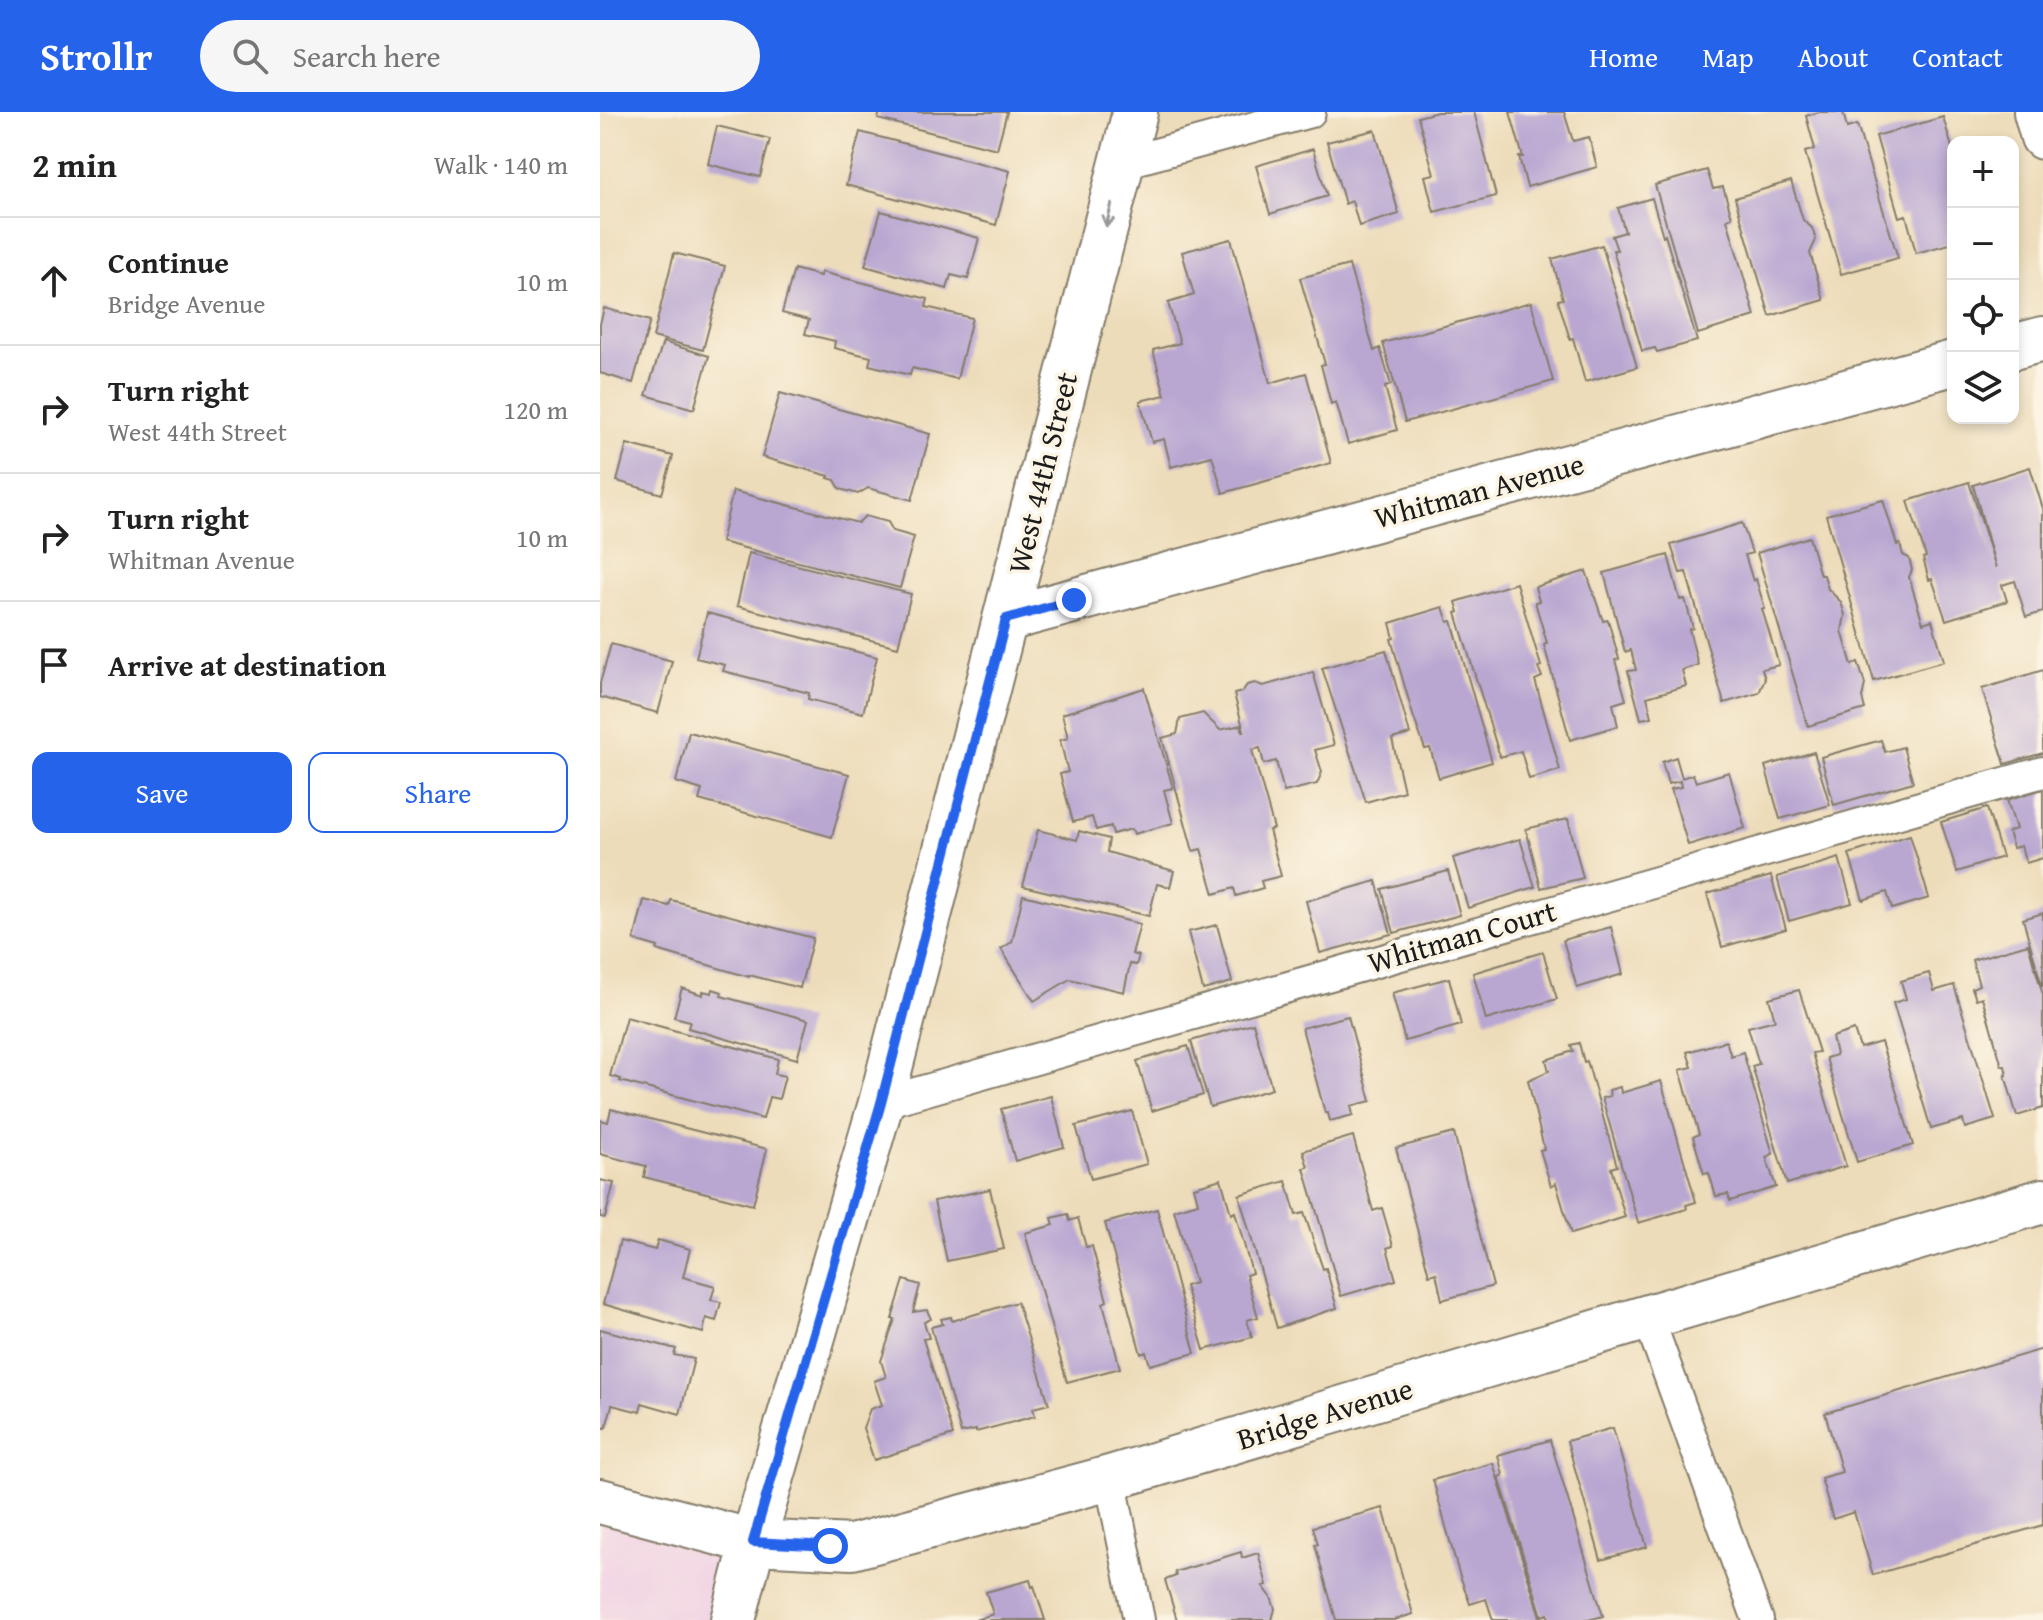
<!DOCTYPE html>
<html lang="en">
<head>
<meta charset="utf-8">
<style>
  :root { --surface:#fff; --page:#f6f6f6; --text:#222; --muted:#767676; --line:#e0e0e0; --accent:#2563eb }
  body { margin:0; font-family:"Gentium Book Plus",serif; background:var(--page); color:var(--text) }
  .controls { position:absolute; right:24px; top:24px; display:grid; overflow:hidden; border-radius:16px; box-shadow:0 4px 12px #0003 }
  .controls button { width:72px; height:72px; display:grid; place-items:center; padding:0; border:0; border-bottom:2px solid var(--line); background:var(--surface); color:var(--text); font:40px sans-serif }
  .stop { position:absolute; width:24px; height:24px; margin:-18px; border:6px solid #2563eb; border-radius:50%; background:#fff }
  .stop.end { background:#2563eb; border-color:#fff; box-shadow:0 2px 8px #0008 }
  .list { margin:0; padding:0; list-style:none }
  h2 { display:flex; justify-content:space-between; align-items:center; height:104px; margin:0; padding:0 32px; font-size:34px }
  h2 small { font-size:26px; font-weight:400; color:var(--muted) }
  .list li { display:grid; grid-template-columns:52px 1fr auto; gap:24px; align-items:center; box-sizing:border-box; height:128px; padding:0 32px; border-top:2px solid var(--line) }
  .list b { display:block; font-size:30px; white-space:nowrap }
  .list p { margin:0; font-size:26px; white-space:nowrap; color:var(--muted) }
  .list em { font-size:26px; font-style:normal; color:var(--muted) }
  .actions { display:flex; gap:16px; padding:24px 32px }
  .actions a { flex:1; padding:18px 0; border:2px solid var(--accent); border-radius:16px; text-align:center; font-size:28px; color:var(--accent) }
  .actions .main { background:var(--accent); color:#fff }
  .icon { flex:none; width:44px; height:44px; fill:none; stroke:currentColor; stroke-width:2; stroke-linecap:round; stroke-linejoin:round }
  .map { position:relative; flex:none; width:1443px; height:1508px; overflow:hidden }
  header { display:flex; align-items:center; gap:48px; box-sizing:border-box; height:112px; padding:0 40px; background:var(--accent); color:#fff }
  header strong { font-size:38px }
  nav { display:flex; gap:44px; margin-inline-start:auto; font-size:28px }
  .search { width:560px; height:72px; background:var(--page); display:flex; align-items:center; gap:20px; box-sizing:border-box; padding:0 28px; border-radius:44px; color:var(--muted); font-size:30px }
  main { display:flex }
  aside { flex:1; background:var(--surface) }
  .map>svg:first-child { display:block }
  .built { fill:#f0d0e4 }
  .building { fill:#b9a7d2 }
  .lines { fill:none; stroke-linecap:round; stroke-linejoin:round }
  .lane-casing { stroke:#847c6a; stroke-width:34 }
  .street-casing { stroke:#847c6a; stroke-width:48 }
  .lane { stroke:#fff; stroke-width:30 }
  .street { stroke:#fff; stroke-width:44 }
  .oneway { stroke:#999 }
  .route { stroke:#2563eb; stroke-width:10 }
  .labels { text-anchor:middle; stroke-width:7; stroke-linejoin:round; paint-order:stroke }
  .street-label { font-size:30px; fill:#1c1c1c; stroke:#fcf5e5 }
</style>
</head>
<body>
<header>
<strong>Strollr</strong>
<div class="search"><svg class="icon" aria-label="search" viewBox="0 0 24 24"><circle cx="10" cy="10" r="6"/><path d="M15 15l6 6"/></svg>Search here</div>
<nav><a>Home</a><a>Map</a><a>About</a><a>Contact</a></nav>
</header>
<main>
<aside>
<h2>2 min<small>Walk · 140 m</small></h2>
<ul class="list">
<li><svg class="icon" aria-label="ahead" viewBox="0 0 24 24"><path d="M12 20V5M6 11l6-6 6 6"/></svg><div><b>Continue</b><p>Bridge Avenue</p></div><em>10 m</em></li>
<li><svg class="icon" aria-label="right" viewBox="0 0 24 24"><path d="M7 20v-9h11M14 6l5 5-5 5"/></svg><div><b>Turn right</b><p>West 44th Street</p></div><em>120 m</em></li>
<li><svg class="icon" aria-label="right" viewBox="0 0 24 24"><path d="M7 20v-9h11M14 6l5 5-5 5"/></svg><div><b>Turn right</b><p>Whitman Avenue</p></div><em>10 m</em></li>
<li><svg class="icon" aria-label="arrive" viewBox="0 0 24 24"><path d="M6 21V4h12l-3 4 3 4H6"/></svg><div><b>Arrive at destination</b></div></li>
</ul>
<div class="actions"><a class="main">Save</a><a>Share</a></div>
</aside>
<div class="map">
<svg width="1443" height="1508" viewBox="0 0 1443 1508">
  <rect width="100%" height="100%" fill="#fcf5e5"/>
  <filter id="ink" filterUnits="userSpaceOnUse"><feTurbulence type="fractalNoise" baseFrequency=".0125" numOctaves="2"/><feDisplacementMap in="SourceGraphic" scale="16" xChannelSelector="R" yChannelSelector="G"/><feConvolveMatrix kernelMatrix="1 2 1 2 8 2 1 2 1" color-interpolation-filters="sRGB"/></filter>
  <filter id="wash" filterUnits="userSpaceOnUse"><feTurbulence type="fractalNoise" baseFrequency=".006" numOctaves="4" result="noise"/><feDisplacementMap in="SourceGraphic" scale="32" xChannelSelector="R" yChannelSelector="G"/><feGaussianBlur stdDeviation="1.8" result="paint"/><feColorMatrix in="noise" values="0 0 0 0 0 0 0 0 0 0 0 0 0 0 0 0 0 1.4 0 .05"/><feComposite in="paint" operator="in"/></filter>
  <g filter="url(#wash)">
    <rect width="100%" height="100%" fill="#eddcb9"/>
    <!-- built -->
    <path class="built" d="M0 1389 153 1430 133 1508H0Z"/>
    <g id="blocks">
      <!-- building -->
      <path class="building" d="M280 0H407L397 37 278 7Z
        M837 0H874L896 84 834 100 825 64 834 62 818 5Z
        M910 0H964L973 29 989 25 997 55 927 75 919 45H923Z
        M1219 0H1243L1247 16 1257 13 1298 146 1241 162 1205 40 1215 37 1206 4Z
        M1343 5 1353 39V131L1316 141 1306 103 1299 105 1276 24Z
        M117 14 170 27 160 65 108 52Z
        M775 18 799 102 759 114 752 89 745 92 727 30Z
        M260 20 410 59 396 113 246 73Z
        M713 37 727 84 670 102 656 54Z
        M1107 58 1113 77 1123 75 1132 105 1127 107 1155 204 1098 222 1055 73Z
        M1191 69 1203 108 1212 116 1216 128 1210 141 1224 188 1170 204 1135 86Z
        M1052 86 1063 124 1065 123 1097 229 1057 240 1055 236 1042 239 1013 138H1017L1012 124 1025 120 1018 96Z
        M281 99 379 126 368 167 351 163 347 177 265 154Z
        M631 127 670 271 706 261 731 351 623 381 612 344 571 355 564 327 552 330 540 289 565 283 553 238 580 231 568 191 594 183 582 140Z
        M1002 133 1037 255 985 270 973 226 970 227 958 188 963 187 952 147Z
        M74 141 125 154 103 238 53 225Z
        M749 153 774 239 780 236 791 273 785 275 797 318 748 332 736 290 731 292 721 253 725 252 700 166Z
        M194 157 220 164 221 160 328 187 326 195 372 206 357 267 312 256 310 263 269 253 271 245 234 236 235 229 205 222 209 208 182 201Z
        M931 190 953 269 805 310 783 231Z
        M4 196 50 209 33 271 0 261V212Z
        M63 230 109 244 94 297 46 283Z
        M180 281 330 322 312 388 268 376 258 382 240 377 235 368 228 366 229 364 162 345Z
        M27 332 73 344 62 382 17 369Z
        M1430 355 1443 397V500L1426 505 1415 469 1402 473 1407 489 1346 508 1332 467 1329 468 1323 446 1326 445 1308 389 1369 370 1396 456 1373 373Z
        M133 379 258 411 265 404 288 410 293 419 314 425 300 476 121 430Z
        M1283 388 1297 433 1300 432 1303 443 1309 446 1312 458 1309 465 1323 511 1332 508 1344 549 1274 569 1226 403Z
        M1142 411 1152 441 1145 443 1153 469 1156 467 1165 497H1162L1179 553 1162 557 1165 567 1159 581 1124 591 1086 460 1080 461 1071 433Z
        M1209 425 1220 463H1224L1228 477 1241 490 1245 503 1242 519 1252 553 1258 550 1265 572 1262 586 1265 597 1208 614 1157 441Z
        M149 441 311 482 298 535 137 494Z
        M1068 443 1080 488 1085 487 1093 516 1089 517 1098 553 1082 558 1086 574 1047 585 1052 605 1041 607 1028 559 1036 558 1031 538 1025 540 1004 461Z
        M986 459 1003 509 1008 508 1019 547 1015 548 1026 588 1013 592 1018 614 970 628 944 533 947 531 935 490 939 489 935 475Z
        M916 471 941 554 938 555 942 565 935 568 960 658 929 667 921 639 900 645 856 501 859 500 856 490Z
        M843 495 848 510 852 509 892 650 839 666 830 636 825 637 813 603 791 527 794 526 790 511Z
        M107 501 277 545 263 601 208 587 209 581 123 559 125 553 96 546Z
        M11 532 72 549 58 601 0 585V571Z
        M786 538 810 622 792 627 804 679 766 690 722 556Z
        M1443 558V641L1405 652 1382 577Z
        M713 560 734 633 715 638 722 660 717 672 684 680 676 649 664 652 660 636 652 638 674 717 669 718 681 764 661 769 663 776 636 784 634 776 614 782 601 737 593 739 562 626 577 622 580 607 603 601 620 618 641 613 642 619H644L634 582 642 580 647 573 655 571 663 574Z
        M544 576 573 676 564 678 573 711 534 722 532 717 513 722 511 714 496 718 492 705 473 710 460 662 468 660 460 628 468 626 462 602Z
        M89 620 249 662 232 725 99 688 102 678 76 670Z
        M1281 628 1285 640 1303 635 1313 670 1234 693 1221 645Z
        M1214 640 1230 693 1180 707 1165 654Z
        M1076 645 1082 666 1093 662 1096 670 1129 660 1145 716 1088 733 1071 677 1081 675 1080 669 1068 672 1062 650Z
        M1443 677V746L1426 751 1421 734 1413 736 1408 720 1416 717 1407 688Z
        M1387 696 1402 745 1357 760 1341 710Z
        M968 707 983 766 941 776 926 717Z
        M438 718 477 728 479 719 509 727 507 740 574 759 570 775 557 772 549 804 423 774Z
        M1310 723 1329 786 1292 797 1287 780 1263 788 1249 742Z
        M920 727 935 775 868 796 853 746Z
        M1239 746 1252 791 1189 809 1177 765Z
        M848 759 860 803 794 821 782 777Z
        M1171 764 1186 817 1122 835 1107 782Z
        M776 769 791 822 720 841 706 789Z
        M423 783 540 812 532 842 539 844 536 853 530 852 524 880 470 867 434 889 401 837 412 830Z
        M44 788 69 794 71 788 213 826 200 876 149 863V865L57 838 58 835 34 828Z
        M1443 801V874H1442L1423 807Z
        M617 813 632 870 603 878 588 820Z
        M1011 815 1023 862 977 876 963 828Z
        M1428 832 1443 883V996L1417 1004 1405 963H1407L1405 954H1402L1382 885 1376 887 1372 876 1379 873 1372 848Z
        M943 840 957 887 886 908 873 861Z
        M1329 861 1334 879 1354 873 1395 1007 1365 1016 1363 1008 1331 1017 1293 891 1306 887 1301 869Z
        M849 866 861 913 805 929 792 881Z
        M82 876 103 883V879L112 881 113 877 122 880 121 884 208 908 197 947 88 916 90 909 74 905Z
        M1199 878 1219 940 1212 941 1246 1054 1187 1072 1152 954 1159 952 1148 915 1175 908 1169 886Z
        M748 904 771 989 751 994 753 1003 730 1009 728 1001H725L702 916Z
        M26 905 178 947 175 962 185 964 179 987 169 985 163 1007 20 969 21 967 10 964Z
        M653 911 672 977 610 995 591 929Z
        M1254 918 1260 936 1281 930 1313 1033 1257 1050 1226 946 1236 943 1232 925Z
        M1126 929 1131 944 1143 940 1173 1042 1166 1045 1176 1075 1130 1089 1128 1082 1116 1084 1109 1061 1104 1062 1093 1025 1099 1022 1080 958 1092 955 1087 940Z
        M979 931 984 950 987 949 1017 1054 1011 1056 1025 1105 971 1122 956 1071 951 1074 940 1038 944 1037 928 968 949 959 946 948 973 939 971 933Z
        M588 934 603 983 552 999 537 949Z
        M1061 969 1096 1090 1086 1093 1087 1097 1038 1111 1002 986 1010 984 1009 978 1020 975 1021 981Z
        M451 984 464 1035 415 1049 401 997Z
        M11 997 167 1037 153 1093 44 1065 46 1054 0 1042V1008L8 1010Z
        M532 999 547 1052 491 1067 476 1014Z
        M854 1021 893 1174 842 1188 836 1161 829 1163 796 1036Z
        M753 1024 773 1099 782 1096 793 1134 787 1136 796 1168 741 1184 704 1056 708 1055 703 1039Z
        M621 1067 631 1102 635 1100 652 1161 646 1163 658 1205 647 1208 652 1225 604 1238 585 1174 595 1171 574 1098 598 1091 594 1075Z
        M0 1068 14 1071 5 1106 0 1105Z
        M686 1069 696 1103 704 1101 723 1157 726 1156 737 1196 677 1216 639 1083Z
        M390 1077 404 1137 347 1149 334 1089Z
        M557 1097 595 1241 550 1253 546 1240 541 1242 505 1111Z
        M468 1102 470 1109 478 1106 486 1135 492 1134 507 1189 503 1191 520 1256 467 1270 425 1121 454 1113 452 1106Z
        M58 1128 90 1137 83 1165 115 1174 111 1188 121 1190 116 1209 106 1206 103 1221 3 1192 20 1129 55 1138Z
        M304 1168 320 1173 313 1200 327 1198 331 1207 324 1210 329 1226 323 1227 353 1323 274 1348 263 1316 270 1297 282 1293 274 1269 286 1265 281 1249 295 1207H292Z
        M417 1190 449 1292 433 1296 435 1304 376 1320V1318L361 1321 331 1215 343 1212 341 1207 351 1205 352 1209Z
        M0 1217 76 1237 74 1243 94 1247 80 1302 42 1291 40 1300 12 1293 6 1316 0 1315Z
        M1443 1237V1413L1273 1463 1254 1400 1233 1407 1221 1366 1242 1360 1225 1301Z
        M1013 1316 1047 1435 1001 1448 967 1329Z
        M950 1328 1003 1504 988 1508H949L948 1502 942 1504 899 1365 903 1363 898 1343Z
        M893 1351 941 1508H893L886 1487 870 1492 858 1458 833 1368Z
        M783 1396 813 1502 794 1508H736L715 1433 718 1432 713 1415Z
        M641 1440 642 1446 658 1441 667 1473 663 1474 671 1485 675 1497 672 1508H577L565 1468 576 1464 575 1460Z
        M430 1468 432 1475 434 1474 445 1508H375L393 1502 386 1480Z"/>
    </g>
  </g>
  <g filter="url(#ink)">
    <use href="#blocks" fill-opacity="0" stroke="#847c6a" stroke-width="2"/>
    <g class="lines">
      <defs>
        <path id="lane" d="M523 51 710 0
          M281 991 1443 660
          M1048 1205 1158 1508
          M510 1366 539 1508"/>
        <path id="street" d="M1436 0 1443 25
          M1413 235 1443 227
          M406 507 1353 251
          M0 1389 153 1430 252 1435 510 1366 1048 1205 1443 1089
          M133 1508 153 1430 281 991 535 0"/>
      </defs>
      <!-- lane casing -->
      <use href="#lane" class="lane-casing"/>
      <!-- street casing -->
      <use href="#street" class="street-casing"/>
      <!-- lane -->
      <use href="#lane" class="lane"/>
      <!-- street -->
      <use href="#street" class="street"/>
    </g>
    <!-- one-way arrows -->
    <defs><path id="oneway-shaft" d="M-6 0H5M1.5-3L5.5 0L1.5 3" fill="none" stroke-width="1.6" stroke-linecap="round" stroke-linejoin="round" transform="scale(2)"/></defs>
    <use class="oneway" href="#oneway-shaft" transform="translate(509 103) rotate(104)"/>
  </g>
  <g class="lines" filter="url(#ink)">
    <!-- route -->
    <path class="route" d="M230 1434 153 1430 281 991 406 507 474 488"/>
  </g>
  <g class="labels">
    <!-- street labels -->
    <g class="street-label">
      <text transform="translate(443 361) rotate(-76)" y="10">West 44th Street</text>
      <text transform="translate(879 379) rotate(-15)" y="10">Whitman Avenue</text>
      <text transform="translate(862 825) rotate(-16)" y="10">Whitman Court</text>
      <text transform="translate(725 1302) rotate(-17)" y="10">Bridge Avenue</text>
    </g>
  </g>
</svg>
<div class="controls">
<button>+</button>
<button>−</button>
<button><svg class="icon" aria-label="locate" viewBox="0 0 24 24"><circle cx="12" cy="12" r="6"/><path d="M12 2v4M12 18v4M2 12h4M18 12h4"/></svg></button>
<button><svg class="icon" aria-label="layers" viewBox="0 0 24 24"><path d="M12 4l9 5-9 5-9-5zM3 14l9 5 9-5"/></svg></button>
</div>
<div class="stop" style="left:230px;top:1434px"></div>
<div class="stop end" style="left:474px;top:488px"></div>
</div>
</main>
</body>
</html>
